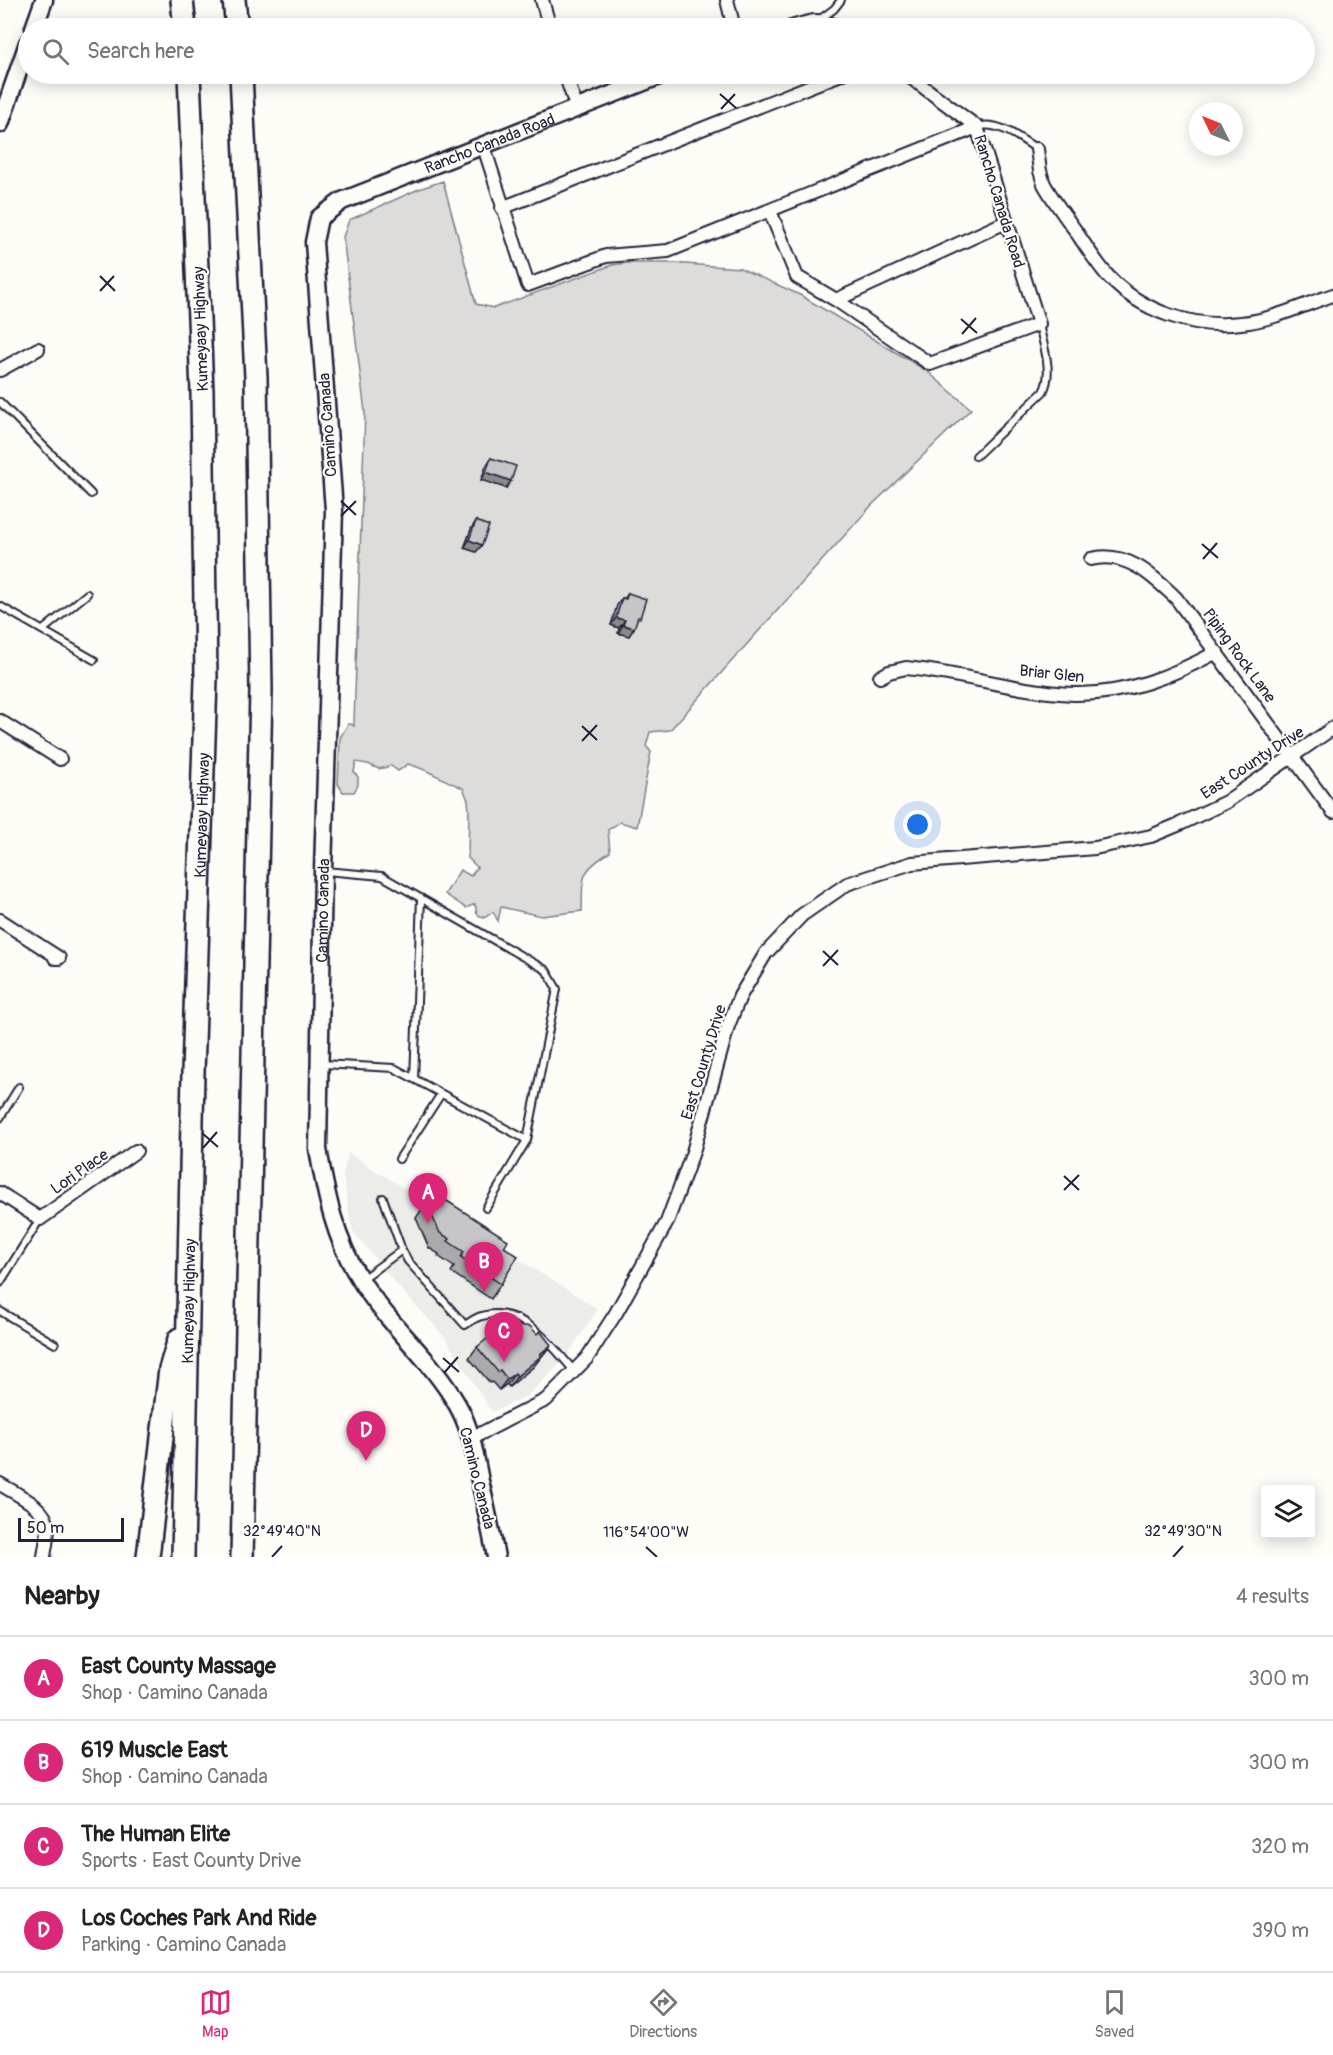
<!DOCTYPE html>
<html lang="en">
<head>
<meta charset="utf-8">
<style>
  :root { --surface:#fff; --page:#f2f2f2; --text:#222; --muted:#767676; --line:#e0e0e0; --accent:#db2777 }
  body { margin:0; font-family:Pangolin,sans-serif; background:var(--page); color:var(--text) }
  .controls { position:absolute; right:18px; bottom:18px; display:grid; overflow:hidden; border-radius:6px; box-shadow:0 3px 15px #0003 }
  .controls button { width:54px; height:54px; display:grid; place-items:center; padding:0; border:0; border-bottom:2px solid var(--line); background:var(--surface); color:var(--text); font:30px sans-serif }
  .compass { position:absolute; left:1189px; top:102px; width:54px; height:54px; border-radius:50%; background:var(--surface); box-shadow:0 3px 15px #0003; rotate:313deg }
  .scale { position:absolute; left:18px; bottom:15px; width:106px; box-sizing:border-box; padding-left:6px; border:3px solid #22223b; border-top:0; font-size:16px; line-height:21px; white-space:nowrap; color:#22223b; -webkit-text-stroke:4px #fdfcf7; paint-order:stroke }
  .you { position:absolute; left:918px; top:825px; width:21px; height:21px; margin:-15px; border:4px solid #fff; border-radius:50%; background:#1a73e8; box-shadow:0 0 0 9px #1a73e833 }
  .badge { display:grid; place-items:center; width:39px; height:39px; border-radius:50%; background:var(--accent); color:#fff; font-size:20px; font-weight:700 }
  .pin { position:absolute; translate:-50% -50px; filter:drop-shadow(0 2px 3px #0008) }
  .pin::after { content:''; position:absolute; top:32px; width:21px; height:18px; background:inherit; clip-path:polygon(0 0,100% 0,50% 100%) }
  .list { margin:0; padding:0; list-style:none }
  h2 { display:flex; justify-content:space-between; align-items:center; height:78px; margin:0; padding:0 24px; font-size:26px }
  h2 small { font-size:20px; font-weight:400; color:var(--muted) }
  .list li { display:grid; grid-template-columns:39px 1fr auto; gap:18px; align-items:center; box-sizing:border-box; height:84px; padding:0 24px; border-top:2px solid var(--line) }
  .list b { display:block; font-size:22px; white-space:nowrap }
  .list p { margin:0; font-size:20px; white-space:nowrap; color:var(--muted) }
  .list em { font-size:20px; font-style:normal; color:var(--muted) }
  .icon { flex:none; width:33px; height:33px; fill:none; stroke:currentColor; stroke-width:2; stroke-linecap:round; stroke-linejoin:round }
  .map { position:relative; flex:none; width:1333px; height:1557px; overflow:hidden }
  .search { position:absolute; background:var(--surface); box-shadow:0 3px 15px #0003; left:18px; right:18px; top:18px; height:66px; display:flex; align-items:center; gap:15px; box-sizing:border-box; padding:0 21px; border-radius:33px; color:var(--muted); font-size:22px }
  .sheet { height:414px; background:var(--surface) }
  nav { display:flex; justify-content:space-around; align-items:center; box-sizing:border-box; height:84px; border-top:2px solid var(--line); background:var(--surface); font-size:16px; color:var(--muted) }
  nav a { display:grid; justify-items:center; gap:3px }
  nav .on { color:var(--accent) }
  .map>svg:first-child { display:block }
  .built { fill:#ecece9 }
  .green { fill:#dddcdb; stroke:#807f8b; stroke-width:1.5 }
  .lines { fill:none; stroke-linecap:round; stroke-linejoin:round }
  .lane-casing { stroke:#22223b; stroke-width:10 }
  .street-casing { stroke:#22223b; stroke-width:16 }
  .secondary-casing { stroke:#22223b; stroke-width:21 }
  .highway-casing { stroke:#22223b; stroke-width:26 }
  .lane { stroke:#fdfcf7; stroke-width:6 }
  .street { stroke:#fdfcf7; stroke-width:12 }
  .secondary { stroke:#fdfcf7; stroke-width:16 }
  .highway { stroke:#fdfcf7; stroke-width:21 }
  .wall { fill:#aaaaac; stroke:#22223b; stroke-width:1.5 }
  .shaded-wall { fill:#8b8b8c; stroke:#22223b; stroke-width:1.5 }
  .building { fill:#c6c6c8; stroke:#22223b; stroke-width:1.5 }
  .ticks { fill:none; stroke:#22223b; stroke-width:2 }
  .labels { text-anchor:middle; stroke-width:4.5; stroke-linejoin:round; paint-order:stroke }
  .street-label { font-size:16px; fill:#22223b; stroke:#fdfcf7 }
  .ticks-label { font-size:15px; text-anchor:middle; fill:#22223b; stroke:#fdfcf7; stroke-width:4.5; stroke-linejoin:round; paint-order:stroke }
</style>
</head>
<body>
<div class="map">
<svg width="1333" height="1557" viewBox="0 0 1333 1557">
  <rect width="100%" height="100%" fill="#fdfcf7"/>
  <filter id="ink" filterUnits="userSpaceOnUse"><feTurbulence type="fractalNoise" baseFrequency=".0167" numOctaves="2"/><feDisplacementMap in="SourceGraphic" scale="12" xChannelSelector="R" yChannelSelector="G"/><feConvolveMatrix kernelMatrix="1 2 1 2 8 2 1 2 1" color-interpolation-filters="sRGB"/></filter>
  <g filter="url(#ink)">
    <!-- built -->
    <path class="built" d="M348 1153 598 1309 563 1361 527 1396 492 1412 444 1336 395 1283 352 1230 343 1176Z"/>
    <!-- green -->
    <path class="green" d="M443 181 476 304 494 308 612 265 627 263H671L740 268 800 295 927 371 971 409 871 506 670 730 650 732 646 746 651 752 637 827 620 822 608 830 610 852C579 872 583 876 582 911L541 916 501 907 498 921 493 912 484 918 477 914 475 904 466 908 445 894 460 870 471 876 477 867 468 858 469 811 468 800 463 788C444 781 428 769 408 764L398 771 391 766 379 769 368 764 356 762 354 772 358 777V785L354 792H343L338 784 340 738 348 724H351L354 726V722L365 412 343 237 349 220 419 189Z"/>
    <g class="lines">
      <defs>
        <path id="lane" d="M819 20 834 9 841 0
          M977 127C998 120 1021 139 1037 149
          M0 402 91 494
          M976 456 1043 392C1054 372 1043 345 1039 324
          M0 606 94 660
          M43 630 87 594
          M325 871 382 876 546 970 557 989 527 1140
          M322 1064 394 1068 527 1140 486 1208
          M414 1079 421 898
          M0 1118 19 1087
          M399 1159 441 1094
          M383 1198 402 1250
          M362 1279 402 1250 408 1261 465 1325C470 1322 476 1317 482 1316 522 1305 551 1344 574 1371
          M0 1283 40 1219
          M0 1311 55 1344"/>
        <path id="street" d="M542 0 550 28
          M727 0 734 28
          M788 28C816 19 815 18 843 28
          M565 74 577 109
          M483 144 528 285 606 256 668 251 977 127
          M1037 149 1040 171 1044 184C1053 200 1064 215 1075 230 1085 245 1095 261 1107 275 1140 311 1192 329 1241 323 1273 320 1303 305 1333 295
          M502 208 841 74
          M770 211 797 277 836 300 1006 222
          M836 300 930 364 1039 324 977 127 906 74
          M0 370 38 349
          M1091 559C1126 550 1153 576 1176 598L1333 812
          M880 677 889 672 906 668C962 673 1017 692 1074 694 1125 695 1172 676 1217 652
          M0 721 60 759
          M0 920 59 958H55
          M0 1193 40 1219 136 1151
          M472 1438 546 1400 587 1358 616 1313 667 1222 693 1152 728 1026 740 996 766 953 802 915 847 884 912 863 1095 848 1151 836 1180 824 1226 802 1333 728
          M0 1484C16 1494 47 1507 48 1528 48 1537 45 1548 44 1557"/>
        <g id="secondary">
          <path d="M34 28 44 0"/>
          <path d="M0 124 28 43"/>
          <path id="s1" d="M496 1557C491 1532 486 1506 480 1481 475 1455 471 1429 458 1406 432 1359 388 1325 360 1279 335 1240 326 1195 318 1149L323 871 334 510 314 242 319 218 342 201 664 74"/>
        </g>
        <g id="highway">
          <path d="M182 0 185 28"/>
          <path d="M234 0 237 28"/>
          <path d="M241 74 256 377 261 690 242 1557"/>
          <path d="M148 1557 170 1369 179 1339"/>
          <path id="s2" d="M183 1557 193 1073 206 679 202 392 189 74"/>
        </g>
      </defs>
      <!-- lane casing -->
      <use href="#lane" class="lane-casing"/>
      <!-- street casing -->
      <use href="#street" class="street-casing"/>
      <!-- secondary casing -->
      <use href="#secondary" class="secondary-casing"/>
      <!-- highway casing -->
      <use href="#highway" class="highway-casing"/>
      <!-- lane -->
      <use href="#lane" class="lane"/>
      <!-- street -->
      <use href="#street" class="street"/>
      <!-- secondary -->
      <use href="#secondary" class="secondary"/>
      <!-- highway -->
      <use href="#highway" class="highway"/>
    </g>
    <!-- wall -->
    <path class="wall" d="M491 458 506 488 481 480 486 466Z
      M476 521 482 545 476 552 464 548 471 529Z
      M628 593 634 628 629 636 618 633 619 628 611 625 617 605 622 598H625Z
      M433 1192 504 1247 501 1284 491 1299 451 1272 454 1267 438 1256 439 1254 429 1248 416 1218Z
      M517 1326 537 1334 551 1345 533 1367 509 1387 507 1384 499 1390 492 1382 490 1383 469 1358 477 1347Z"/>
    <!-- shaded-wall -->
    <path class="shaded-wall" d="M486 472 511 481 506 488 481 480Z
      M469 540 482 545 476 552 464 548Z
      M616 618 625 620 619 628 611 625Z
      M623 625 634 628 629 636 618 633Z
      M551 1345 533 1367 509 1387 517 1376 540 1354Z
      M515 1373 507 1384 499 1390 507 1379Z"/>
    <!-- building -->
    <path class="building" d="M491 458 516 466 511 481 486 472Z
      M476 521 489 526 482 545 469 540Z
      M628 593 646 599 640 618 638 617 634 628 623 625 625 620 616 618 622 598 626 599Z
      M433 1192 508 1240 504 1247 518 1256 501 1284 461 1257 464 1252 448 1241 450 1239 440 1233 426 1203Z
      M511 1319 517 1326H530L537 1334 540 1331 551 1345 540 1354 541 1356 517 1376 515 1373 507 1379 500 1370 498 1372 477 1347Z"/>
  </g>
  <!-- ticks -->
  <path class="ticks" d="M720 94 736 108M721 109 735 94M100 276 115 291M100 291 114 276M961 319 977 333M962 334 976 318M341 501 356 515M341 516 356 501M1202 544 1218 558M1203 559 1217 543M582 726 597 740M582 741 597 725M823 951 838 965M823 966 838 950M202 1133 218 1147M203 1148 217 1132M1064 1176 1079 1190M1064 1190 1079 1175M443 1358 459 1372M444 1373 458 1357M646 1547 657 1557M272 1557 282 1546M1173 1557 1183 1546"/>
  <g class="labels">
    <!-- street labels -->
    <g class="street-label">
      <text dy="6" stroke="none"><textPath href="#s1" startOffset="1574">Rancho Canada Road</textPath></text>
      <text transform="translate(1000 201) rotate(73)" y="6">Rancho Canada Road</text>
      <text transform="translate(200 329) rotate(-92)" y="6">Kumeyaay Highway</text>
      <text transform="translate(327 425) rotate(-94)" y="6">Camino Canada</text>
      <text transform="translate(1240 655) rotate(54)" y="6">Piping Rock Lane</text>
      <text transform="translate(1052 673) rotate(6)" y="6">Briar Glen</text>
      <text transform="translate(1252 762) rotate(-33)" y="6">East County Drive</text>
      <text dy="6" stroke="none"><textPath href="#s2" startOffset="742">Kumeyaay Highway</textPath></text>
      <text dy="6" stroke="none"><textPath href="#s1" startOffset="693">Camino Canada</textPath></text>
      <text transform="translate(703 1062) rotate(-73)" y="6">East County Drive</text>
      <text transform="translate(79 1171) rotate(-35)" y="6">Lori Place</text>
      <text dy="6" stroke="none"><textPath href="#s2" startOffset="256">Kumeyaay Highway</textPath></text>
      <text transform="translate(478 1478) rotate(76)" y="6">Camino Canada</text>
    </g>
  </g>
  <g class="ticks-label">
    <text x="282" y="1536">32°49'40"N</text>
    <text x="1183" y="1536">32°49'30"N</text>
    <text x="646" y="1537">116°54'00"W</text>
  </g>
</svg>
<div class="controls">
<button><svg class="icon" aria-label="layers" viewBox="0 0 24 24"><path d="M12 4l9 5-9 5-9-5zM3 14l9 5 9-5"/></svg></button>
</div>
<svg class="compass" viewBox="-18 -18 36 36"><path d="M0-13l5 13h-10z" fill="#e53935"/><path d="M0 13l5-13h-10z" fill="#767676"/></svg>
<div class="scale">50 m</div>
<div class="you"></div>
<div class="pin badge" style="left:428px;top:1223px">A</div>
<div class="pin badge" style="left:484px;top:1292px">B</div>
<div class="pin badge" style="left:504px;top:1362px">C</div>
<div class="pin badge" style="left:366px;top:1461px">D</div>
<div class="search"><svg class="icon" aria-label="search" viewBox="0 0 24 24"><circle cx="10" cy="10" r="6"/><path d="M15 15l6 6"/></svg>Search here</div>
</div>
<section class="sheet">
<h2>Nearby<small>4 results</small></h2>
<ul class="list">
<li><span class="badge">A</span><div><b>East County Massage</b><p>Shop · Camino Canada</p></div><em>300 m</em></li>
<li><span class="badge">B</span><div><b>619 Muscle East</b><p>Shop · Camino Canada</p></div><em>300 m</em></li>
<li><span class="badge">C</span><div><b>The Human Elite</b><p>Sports · East County Drive</p></div><em>320 m</em></li>
<li><span class="badge">D</span><div><b>Los Coches Park And Ride</b><p>Parking · Camino Canada</p></div><em>390 m</em></li>
</ul>
</section>
<nav>
<a class="on"><svg class="icon" aria-label="map" viewBox="0 0 24 24"><path d="M3 6l6-2 6 2 6-2v14l-6 2-6-2-6 2zM9 4v14M15 6v14"/></svg>Map</a>
<a><svg class="icon" aria-label="directions" viewBox="0 0 24 24"><path d="M12 3l9 9-9 9-9-9zM9 14v-3h6M13 9l2 2-2 2"/></svg>Directions</a>
<a><svg class="icon" aria-label="saved" viewBox="0 0 24 24"><path d="M7 4h10v16l-5-4-5 4z"/></svg>Saved</a>
</nav>
</body>
</html>
